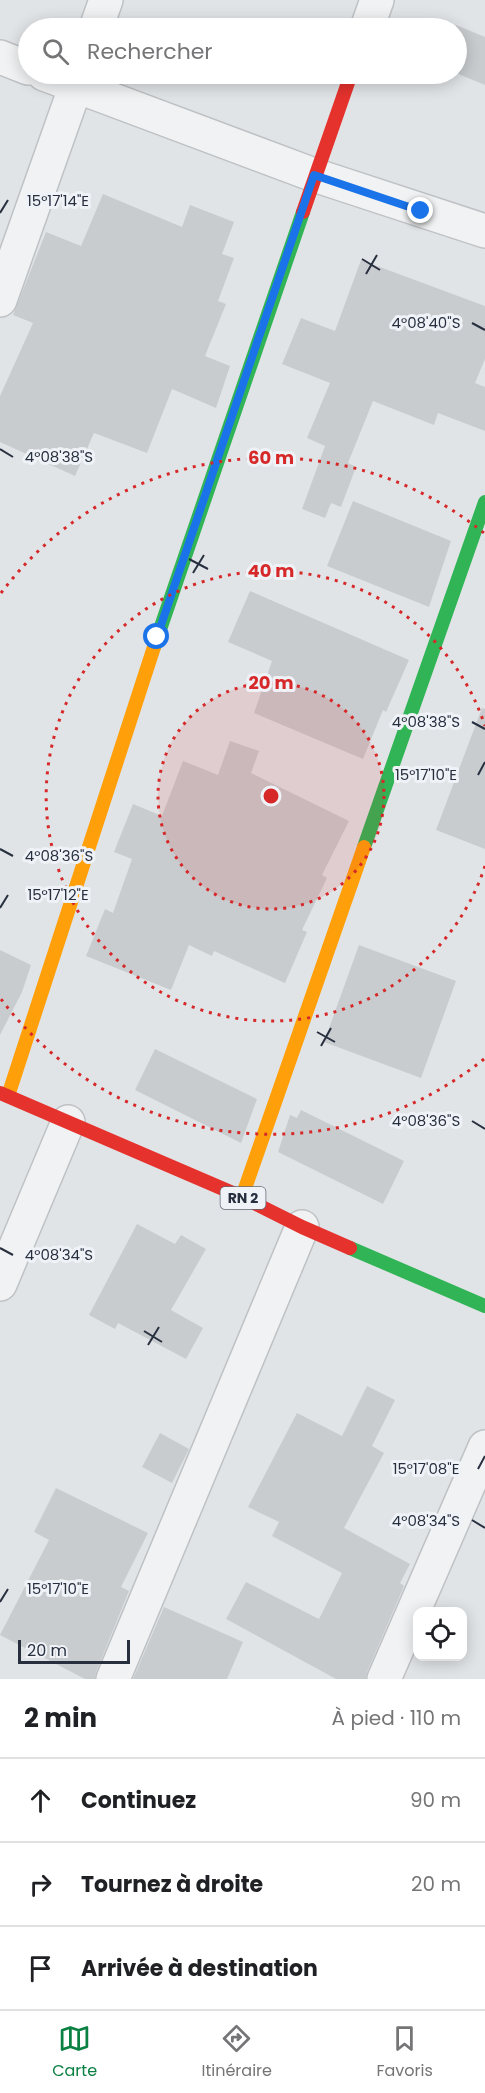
<!DOCTYPE html>
<html lang="fr">
<head>
<meta charset="utf-8">
<style>
  :root { --surface:#fff; --page:#f6f6f6; --text:#202124; --muted:#757577; --line:#e0e0e0; --accent:#0b8043 }
  body { margin:0; font-family:Poppins,sans-serif; background:var(--page); color:var(--text) }
  .controls { position:absolute; right:18px; bottom:18px; display:grid; overflow:hidden; border-radius:12px; box-shadow:0 3px 15px #0003 }
  .controls button { width:54px; height:54px; display:grid; place-items:center; padding:0; border:0; border-bottom:2px solid var(--line); background:var(--surface); color:var(--text); font:30px sans-serif }
  .scale { position:absolute; left:18px; bottom:15px; width:112px; box-sizing:border-box; padding-left:6px; border:3px solid #283040; border-top:0; font-size:16px; line-height:21px; white-space:nowrap; color:#283040; -webkit-text-stroke:4px #eff2f6; paint-order:stroke }
  .stop { position:absolute; width:18px; height:18px; margin:-14px; border:4px solid #1a73e8; border-radius:50%; background:#fff }
  .stop.end { background:#1a73e8; border-color:#fff; box-shadow:0 2px 6px #0008 }
  .list { margin:0; padding:0; list-style:none }
  h2 { display:flex; justify-content:space-between; align-items:center; height:78px; margin:0; padding:0 24px; font-size:26px }
  h2 small { font-size:20px; font-weight:400; color:var(--muted) }
  .list li { display:grid; grid-template-columns:39px 1fr auto; gap:18px; align-items:center; box-sizing:border-box; height:84px; padding:0 24px; border-top:2px solid var(--line) }
  .list b { display:block; font-size:22px; white-space:nowrap }
  .list em { font-size:20px; font-style:normal; color:var(--muted) }
  .icon { flex:none; width:33px; height:33px; fill:none; stroke:currentColor; stroke-width:2; stroke-linecap:round; stroke-linejoin:round }
  .map { position:relative; flex:none; width:485px; height:1679px; overflow:hidden }
  .search { position:absolute; background:var(--surface); box-shadow:0 3px 15px #0003; left:18px; right:18px; top:18px; height:66px; display:flex; align-items:center; gap:15px; box-sizing:border-box; padding:0 21px; border-radius:33px; color:var(--muted); font-size:22px }
  .sheet { height:330px; background:var(--surface) }
  nav { display:flex; justify-content:space-around; align-items:center; box-sizing:border-box; height:84px; border-top:2px solid var(--line); background:var(--surface); font-size:16px; color:var(--muted) }
  nav a { display:grid; justify-items:center; gap:3px }
  nav .on { color:var(--accent) }
  .map>svg:first-child { display:block }
  .building { fill:#c9cccf }
  .lines { fill:none; stroke-linecap:round; stroke-linejoin:round }
  .street-casing { stroke:#bfc2c5; stroke-width:36 }
  .street { stroke:#f1f2f3; stroke-width:33 }
  .fast { stroke:#30b455; stroke-width:14 }
  .slow { stroke:#ff9f0a; stroke-width:14 }
  .jam { stroke:#e5322d; stroke-width:14 }
  .route { stroke:#1a73e8; stroke-width:8 }
  .ticks { fill:none; stroke:#283040; stroke-width:2 }
  .ring { fill:none; stroke:#d62828; stroke-width:3; stroke-dasharray:3 6 }
  .labels { text-anchor:middle; stroke-width:6; stroke-linejoin:round; paint-order:stroke }
  .shield { fill:#eff2f6; stroke:#646a77; stroke-width:1.5 }
  .shield-label { font-size:14px; font-weight:bold; fill:#283040 }
  .ticks-label { font-size:15px; text-anchor:middle; fill:#283040; stroke:#eff2f6; stroke-width:6; stroke-linejoin:round; paint-order:stroke }
  .centre { fill:#d62828; stroke:#eff2f6; stroke-width:3 }
  .ring-label { font-size:18px; text-anchor:middle; font-weight:bold; fill:#d62828; stroke:#eff2f6; stroke-width:6; stroke-linejoin:round; paint-order:stroke }
</style>
</head>
<body>
<div class="map">
<svg width="485" height="1679" viewBox="0 0 485 1679">
  <rect width="100%" height="100%" fill="#e1e4e7"/>
  <!-- building -->
  <path class="building" d="M456 25 485 37V85L456 73Z
    M103 194 182 227 190 205 234 222 222 254 234 258 218 301 226 304 205 356 230 366 216 408 172 389 147 453 94 433 75 476 0 442V396L33 323 13 315 46 232 81 246Z
    M361 260 485 306V359L475 383 485 387V431L438 413 434 425 373 401 348 463 356 467 341 507 331 503 325 518 302 509 325 446 307 438 330 383 282 364 301 318 335 331Z
    M353 501 451 541 429 607 327 566Z
    M250 591 409 660 386 712 383 710 363 759 254 713 272 661 228 642Z
    M482 708 485 709V849L436 830Z
    M230 741 259 751 251 773 349 821 322 875 327 878 302 930 307 932 285 983 214 951 212 956 189 945 171 990 86 956 105 909 113 913 132 859 114 852 133 804 162 816 183 761 218 775Z
    M359 945 456 981 421 1078 324 1042Z
    M0 950 31 965 22 992 0 1035Z
    M155 1049 257 1099 241 1143 135 1090Z
    M301 1110 404 1161 383 1204 278 1152 290 1115 297 1118Z
    M137 1224 175 1244 181 1235 206 1249 171 1310 203 1328 186 1359 118 1323 115 1329 89 1315Z
    M367 1386 395 1400 372 1446 384 1453 344 1528 410 1564 400 1583 404 1586 367 1672 366 1679H336L226 1619 246 1582 319 1619 342 1573 272 1536 279 1522 248 1507 297 1413 342 1436Z
    M160 1433 189 1449 172 1483 142 1467Z
    M56 1488 148 1533 121 1587 129 1591 96 1672 95 1679H85L0 1635 49 1540 34 1532Z
    M164 1607 243 1642 227 1679H133Z"/>
  <g class="lines">
    <defs>
      <path id="street" d="M96 28 106 0
        M367 28 377 0
        M0 57 28 68
        M44 74 314 175 485 231
        M0 300 80 74
        M0 1284 68 1122
        M113 1679 302 1227
        M384 1679 485 1447"/>
    </defs>
    <!-- street casing -->
    <use href="#street" class="street-casing"/>
    <!-- street -->
    <use href="#street" class="street"/>
    <!-- fast -->
    <path class="fast" d="M154 647 303 212
      M364 847 485 502
      M350 1248 485 1306"/>
    <!-- slow -->
    <path class="slow" d="M8 1096 154 647
      M242 1197 364 847"/>
    <!-- jam -->
    <path class="jam" d="M303 212 351 74
      M0 1093 242 1197 302 1227 350 1248"/>
  </g>
  <g class="lines">
    <!-- route -->
    <path class="route" d="M157 637 314 175 421 211"/>
  </g>
  <!-- ticks -->
  <path class="ticks" d="M0 213 8 200M362 259 380 270M366 274 377 255M472 323 485 330M0 449 13 457M189 559 208 569M193 573 204 555M472 722 485 729M478 775 485 762M0 849 13 856M0 908 8 895M317 1032 335 1042M321 1046 331 1028M472 1121 485 1129M0 1248 13 1255M144 1331 162 1342M148 1345 159 1327M478 1469 485 1456M472 1520 485 1528M0 1602 8 1589"/>
  <!-- distance rings -->
  <circle cx="271" cy="796" r="113" fill="#d62828" fill-opacity=".12"/>
  <g class="ring">
    <circle cx="271" cy="796" r="113"/>
    <path d="M485 866A225 225 0 1 1 485 726"/>
    <path d="M484 1059A338 338 0 0 1 1 999M1 593A338 338 0 0 1 484 533"/>
  </g>
  <g class="labels">
    <!-- shield labels -->
    <rect class="shield" x="220.5" y="1187" width="45" height="22" rx="4.5"/>
    <g class="shield-label">
      <text x="243" y="1203">RN 2</text>
    </g>
  </g>
  <g class="ticks-label">
    <text x="58" y="206">15°17'14"E</text>
    <text x="426" y="328">4°08'40"S</text>
    <text x="59" y="462">4°08'38"S</text>
    <text x="426" y="727">4°08'38"S</text>
    <text x="426" y="780">15°17'10"E</text>
    <text x="59" y="861">4°08'36"S</text>
    <text x="58" y="900">15°17'12"E</text>
    <text x="426" y="1126">4°08'36"S</text>
    <text x="59" y="1260">4°08'34"S</text>
    <text x="426" y="1474">15°17'08"E</text>
    <text x="426" y="1526">4°08'34"S</text>
    <text x="58" y="1594">15°17'10"E</text>
  </g>
  <circle cx="271" cy="796" r="9" class="centre"/>
  <g class="ring-label">
    <text x="271" y="464">60 m</text>
    <text x="271" y="577">40 m</text>
    <text x="271" y="689">20 m</text>
  </g>
</svg>
<div class="controls">
<button><svg class="icon" aria-label="locate" viewBox="0 0 24 24"><circle cx="12" cy="12" r="6"/><path d="M12 2v4M12 18v4M2 12h4M18 12h4"/></svg></button>
</div>
<div class="scale">20 m</div>
<div class="stop" style="left:157px;top:637px"></div>
<div class="stop end" style="left:421px;top:211px"></div>
<div class="search"><svg class="icon" aria-label="search" viewBox="0 0 24 24"><circle cx="10" cy="10" r="6"/><path d="M15 15l6 6"/></svg>Rechercher</div>
</div>
<section class="sheet">
<h2>2 min<small>À pied · 110 m</small></h2>
<ul class="list">
<li><svg class="icon" aria-label="ahead" viewBox="0 0 24 24"><path d="M12 20V5M6 11l6-6 6 6"/></svg><div><b>Continuez</b></div><em>90 m</em></li>
<li><svg class="icon" aria-label="right" viewBox="0 0 24 24"><path d="M7 20v-9h11M14 6l5 5-5 5"/></svg><div><b>Tournez à droite</b></div><em>20 m</em></li>
<li><svg class="icon" aria-label="arrive" viewBox="0 0 24 24"><path d="M6 21V4h12l-3 4 3 4H6"/></svg><div><b>Arrivée à destination</b></div></li>
</ul>
</section>
<nav>
<a class="on"><svg class="icon" aria-label="map" viewBox="0 0 24 24"><path d="M3 6l6-2 6 2 6-2v14l-6 2-6-2-6 2zM9 4v14M15 6v14"/></svg>Carte</a>
<a><svg class="icon" aria-label="directions" viewBox="0 0 24 24"><path d="M12 3l9 9-9 9-9-9zM9 14v-3h6M13 9l2 2-2 2"/></svg>Itinéraire</a>
<a><svg class="icon" aria-label="saved" viewBox="0 0 24 24"><path d="M7 4h10v16l-5-4-5 4z"/></svg>Favoris</a>
</nav>
</body>
</html>
